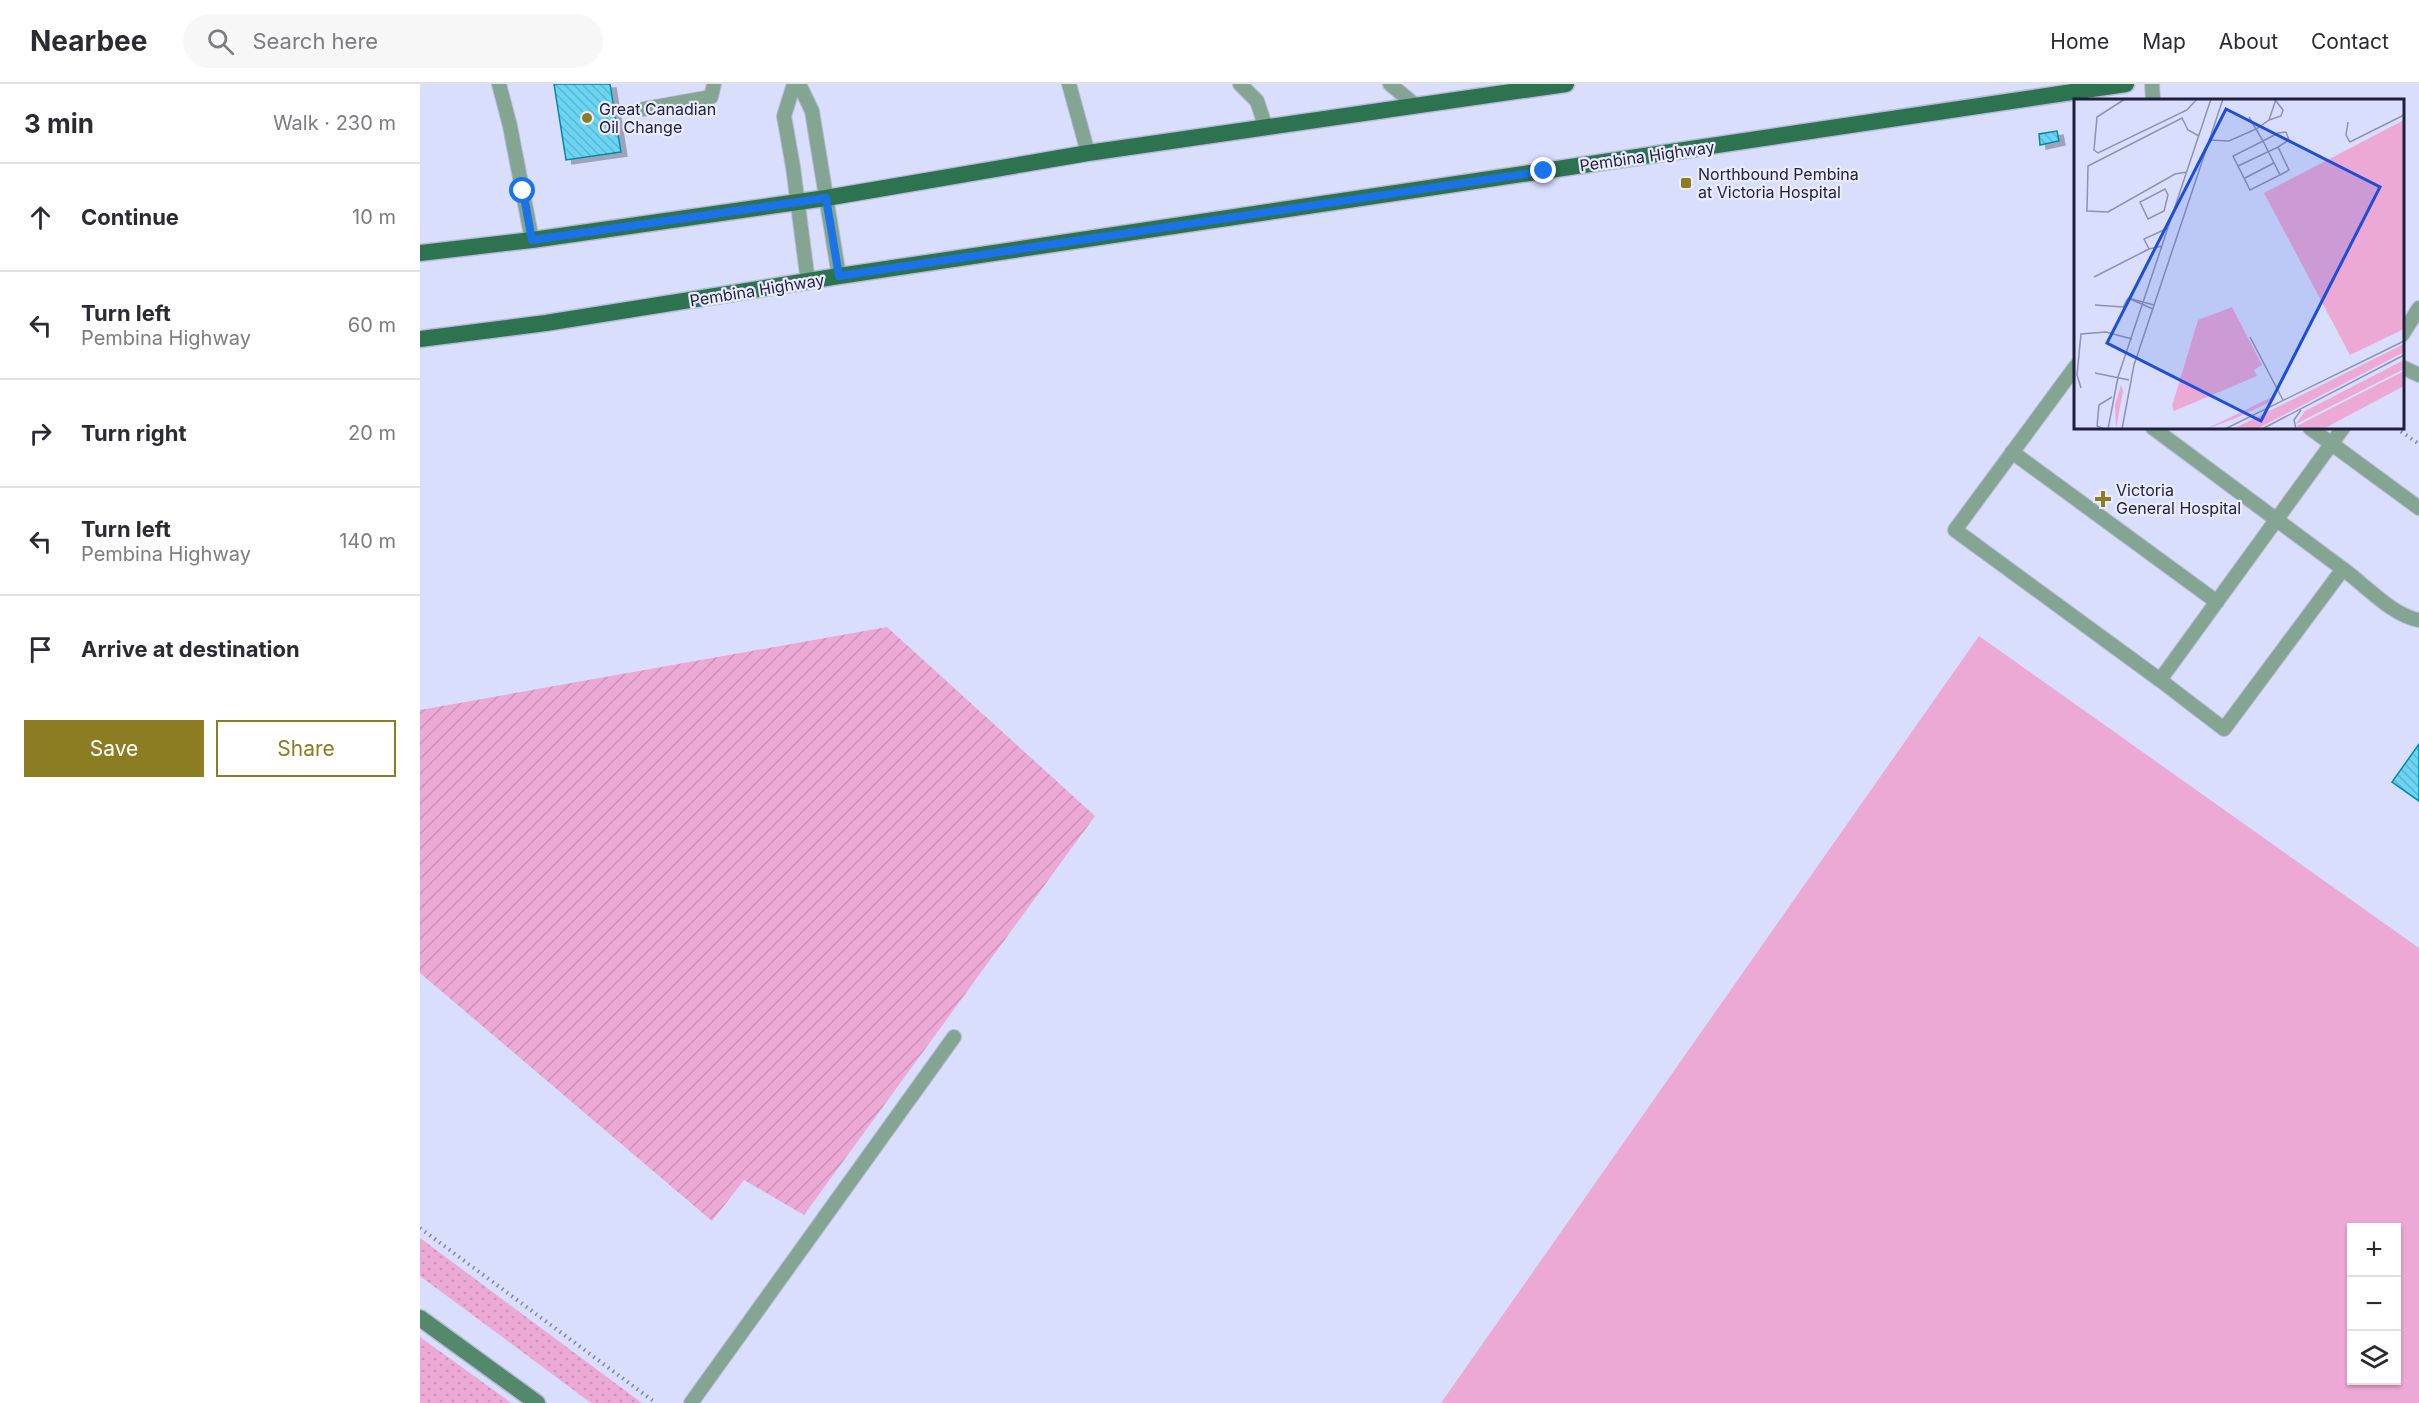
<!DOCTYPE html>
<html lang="en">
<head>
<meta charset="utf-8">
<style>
  :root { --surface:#fff; --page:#f7f7f7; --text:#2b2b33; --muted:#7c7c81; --line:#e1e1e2; --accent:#8c7c22 }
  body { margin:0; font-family:Inter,sans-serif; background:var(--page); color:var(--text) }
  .controls { position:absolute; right:18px; bottom:18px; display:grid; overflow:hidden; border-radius:0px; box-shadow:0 2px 4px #0004 }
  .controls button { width:54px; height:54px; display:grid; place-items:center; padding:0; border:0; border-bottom:2px solid var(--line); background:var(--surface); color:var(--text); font:30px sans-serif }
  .stop { position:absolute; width:18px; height:18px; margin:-14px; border:4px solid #1a73e8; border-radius:50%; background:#fff }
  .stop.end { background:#1a73e8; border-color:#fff; box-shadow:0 2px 6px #0008 }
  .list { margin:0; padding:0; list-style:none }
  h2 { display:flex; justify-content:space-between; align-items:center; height:78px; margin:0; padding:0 24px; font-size:26px }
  h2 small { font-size:20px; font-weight:400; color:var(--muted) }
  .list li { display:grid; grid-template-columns:39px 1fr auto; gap:18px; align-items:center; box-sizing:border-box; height:108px; padding:0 24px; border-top:2px solid var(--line) }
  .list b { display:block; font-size:22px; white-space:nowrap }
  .list p { margin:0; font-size:20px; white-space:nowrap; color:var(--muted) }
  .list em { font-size:20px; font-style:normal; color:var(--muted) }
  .actions { display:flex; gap:12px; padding:18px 24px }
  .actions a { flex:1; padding:14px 0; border:2px solid var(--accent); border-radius:0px; text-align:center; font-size:21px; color:var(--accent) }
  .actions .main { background:var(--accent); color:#fff }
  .icon { flex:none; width:33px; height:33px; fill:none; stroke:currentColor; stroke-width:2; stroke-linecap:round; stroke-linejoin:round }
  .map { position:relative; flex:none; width:1999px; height:1319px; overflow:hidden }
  header { display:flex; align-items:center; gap:36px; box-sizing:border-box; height:84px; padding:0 30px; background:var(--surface); border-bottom:2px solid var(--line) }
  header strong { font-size:28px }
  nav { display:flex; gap:33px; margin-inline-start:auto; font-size:21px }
  .search { width:420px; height:54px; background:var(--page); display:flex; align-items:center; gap:15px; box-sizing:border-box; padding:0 21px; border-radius:33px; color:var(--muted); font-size:22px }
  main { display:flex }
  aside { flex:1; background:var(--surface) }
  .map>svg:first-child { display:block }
  .grass { fill:url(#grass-dots) }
  .park { fill:#eca9d6; fill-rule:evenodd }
  .garden { fill:url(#garden-furrows) }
  .building { fill:url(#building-back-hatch); stroke:#0089a6; stroke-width:1.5; filter:url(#shadow) }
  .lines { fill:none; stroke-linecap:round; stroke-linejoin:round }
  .service-casing { stroke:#b7bcda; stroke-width:16 }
  .secondary-casing { stroke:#b7bcda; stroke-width:19 }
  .primary-casing { stroke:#b7bcda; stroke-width:19 }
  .path { stroke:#8387a5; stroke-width:4; stroke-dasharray:1.5 4.5; stroke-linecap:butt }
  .service { stroke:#83a591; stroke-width:14 }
  .secondary { stroke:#54886b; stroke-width:16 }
  .primary { stroke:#2d7350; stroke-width:16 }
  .route { stroke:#1a73e8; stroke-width:8 }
  .poi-dot { fill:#8c7c22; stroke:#eaecfc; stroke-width:2 }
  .labels { text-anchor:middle; stroke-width:4.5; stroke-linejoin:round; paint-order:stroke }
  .poi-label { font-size:16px; fill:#1d1f3b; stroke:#eaecfc; text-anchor:start }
  .street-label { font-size:16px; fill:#1d1f3b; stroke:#eaecfc }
  .inset-road { fill:none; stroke:#8e92af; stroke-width:1.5 }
  .view { fill:#1d4ed8; fill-opacity:0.15; stroke:#1d4ed8; stroke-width:3 }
  .inset-edge { fill:none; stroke:#1d1f3b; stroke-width:3 }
</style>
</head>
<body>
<header>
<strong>Nearbee</strong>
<div class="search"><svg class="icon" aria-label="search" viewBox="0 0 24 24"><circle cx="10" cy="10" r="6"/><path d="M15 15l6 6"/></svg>Search here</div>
<nav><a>Home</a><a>Map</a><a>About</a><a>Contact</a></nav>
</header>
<main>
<aside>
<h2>3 min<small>Walk · 230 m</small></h2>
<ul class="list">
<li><svg class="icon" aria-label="ahead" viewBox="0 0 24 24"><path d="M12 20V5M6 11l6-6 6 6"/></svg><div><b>Continue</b></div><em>10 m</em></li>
<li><svg class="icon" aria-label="left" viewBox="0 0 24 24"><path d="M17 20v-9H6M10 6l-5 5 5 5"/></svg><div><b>Turn left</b><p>Pembina Highway</p></div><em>60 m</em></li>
<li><svg class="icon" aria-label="right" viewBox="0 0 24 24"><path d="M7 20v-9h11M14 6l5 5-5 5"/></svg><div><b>Turn right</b></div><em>20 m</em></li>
<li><svg class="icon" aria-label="left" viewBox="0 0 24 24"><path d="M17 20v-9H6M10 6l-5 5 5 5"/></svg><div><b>Turn left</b><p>Pembina Highway</p></div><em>140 m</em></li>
<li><svg class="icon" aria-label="arrive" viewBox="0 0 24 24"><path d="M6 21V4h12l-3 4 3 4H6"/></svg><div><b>Arrive at destination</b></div></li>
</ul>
<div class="actions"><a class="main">Save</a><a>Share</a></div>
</aside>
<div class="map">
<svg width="1999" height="1319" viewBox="0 0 1999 1319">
  <defs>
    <pattern id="grass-dots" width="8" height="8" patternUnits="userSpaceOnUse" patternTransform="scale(1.5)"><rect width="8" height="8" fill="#eca9d6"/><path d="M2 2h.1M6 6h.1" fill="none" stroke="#ca91b9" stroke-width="1.8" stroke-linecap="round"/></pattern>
    <pattern id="garden-furrows" width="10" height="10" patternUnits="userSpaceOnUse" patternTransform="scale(1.5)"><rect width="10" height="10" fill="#eca9d6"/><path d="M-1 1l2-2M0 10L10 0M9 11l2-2" fill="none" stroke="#ca91b9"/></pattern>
    <pattern id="building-back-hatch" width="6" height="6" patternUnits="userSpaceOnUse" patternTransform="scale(1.5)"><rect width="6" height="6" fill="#6bd4f2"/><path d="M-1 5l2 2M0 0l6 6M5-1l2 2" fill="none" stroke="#5cb6d0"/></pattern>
    <filter id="shadow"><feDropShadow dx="6" dy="4" stdDeviation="0" flood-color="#0004"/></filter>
  </defs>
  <rect width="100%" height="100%" fill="#d9defd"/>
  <!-- grass -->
  <path class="grass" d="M0 1154 222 1319H171L0 1192Z
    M0 1253 86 1315 91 1319H0Z"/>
  <!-- park -->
  <path class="park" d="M1559 552 1999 864V1319H1021ZM1932 1144H1976V1296H1932Z"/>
  <!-- garden -->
  <path class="garden" d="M467 543 675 732 384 1131 324 1096 292 1137 0 889V626Z"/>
  <!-- building -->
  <path class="building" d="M134 0H190L201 68 146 76Z
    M1637 47 1639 57 1620 61 1619 50Z
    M1999 660V717L1972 698Z"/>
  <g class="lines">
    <defs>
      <path id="service" d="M79 0 90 42 112 156
        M374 0 364 32 373 83 388 198
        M379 0 392 27 419 192
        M649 0 668 69
        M820 0 837 17 846 44
        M970 0 995 21
        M1732 0 1733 16
        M224 25 291 13 294 0
        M1982 251 1999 224
        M1656 282 1535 446 1740 596 1923 344
        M1982 283 1999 291
        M1733 344 1923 485 1804 645 1740 596
        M1890 344 1999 424
        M1592 368 1797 518
        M1923 485C1945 501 1973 532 1999 536
        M271 1319 534 953"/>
      <path id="secondary" d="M0 1234 117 1319"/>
      <path id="primary" d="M0 169 112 156 406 114 668 69 1146 0
        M0 255 126 239 419 192 1706 0"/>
    </defs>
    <!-- service casing -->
    <use href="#service" class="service-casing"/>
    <!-- secondary casing -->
    <use href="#secondary" class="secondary-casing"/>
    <!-- primary casing -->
    <use href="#primary" class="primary-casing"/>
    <!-- path -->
    <path class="path" d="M1976 344 1999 360
      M0 1144 236 1319"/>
    <!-- service -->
    <use href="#service" class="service"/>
    <!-- secondary -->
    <use href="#secondary" class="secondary"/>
    <!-- primary -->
    <use href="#primary" class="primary"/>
  </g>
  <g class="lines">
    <!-- route -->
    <path class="route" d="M103 107 112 156 406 114 419 192 1124 87"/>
  </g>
  <!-- markers -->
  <g class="poi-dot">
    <circle cx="167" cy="34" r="6"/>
    <rect x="1260" y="93" width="12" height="12" rx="3"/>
    <path d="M1680 406h6v6h6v6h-6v6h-6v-6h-6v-6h6z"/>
  </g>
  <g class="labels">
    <!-- poi labels -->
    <g class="poi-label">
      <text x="179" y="31">Great Canadian<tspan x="179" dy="18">Oil Change</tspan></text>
      <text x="1278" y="96">Northbound Pembina<tspan x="1278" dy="18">at Victoria Hospital</tspan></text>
      <text x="1696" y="412">Victoria<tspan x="1696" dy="18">General Hospital</tspan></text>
    </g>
    <!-- street labels -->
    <g class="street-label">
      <text transform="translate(1227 72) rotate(-8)" y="6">Pembina Highway</text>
      <text transform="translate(337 206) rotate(-9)" y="6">Pembina Highway</text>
    </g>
  </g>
  <!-- overview -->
  <g transform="translate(1654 15)">
    <rect width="330" height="330" fill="#d9defd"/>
    <path d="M330 245V253L183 330H159ZM330 261V270L222 325 231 312ZM330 272V287L249 330H224L223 327ZM47 286 49 292 42 330 41 306ZM202 296 200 301 160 320 132 330Z" fill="#eca9d6"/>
    <path d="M330 21V230L276 256 190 94Z" fill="#eca9d6"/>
    <path d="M158 208 188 266 180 271 183 277 100 312 98 307 124 221Z" fill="#eca9d6"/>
    <path class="inset-road" d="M51 0 23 18 20 51 24 54 113 11 123 0M175 18 189 42 206 76 176 91 159 57 189 42 204 34 212 33 215 41 204 48M195 21 207 17 209 11 202 2M274 23 272 36 276 43 330 16M135 41 155 42 182 30 195 21 202 0M164 67 204 48 215 71 206 76M113 73 101 75 34 113 13 112 14 67 108 19 114 31 125 37M171 79 200 64M91 90 94 96 90 112 74 120 66 103ZM88 147 75 150 70 140 94 129M20 178 75 150M54 199 79 210M54 199 80 206M21 206 49 208 54 199M176 238 209 301M21 274 55 281M7 289 3 276 7 235 32 233 58 240M30 330 23 327 25 306 38 298M34 330 44 278 137 0M48 330 60 266 149 0M151 330 330 242M188 330 330 256M222 330 220 321 227 311"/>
    <path class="view" d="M152 10 306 88 187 322 33 244Z"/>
    <rect width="330" height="330" class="inset-edge"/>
  </g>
</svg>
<div class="controls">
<button>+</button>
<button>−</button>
<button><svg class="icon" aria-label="layers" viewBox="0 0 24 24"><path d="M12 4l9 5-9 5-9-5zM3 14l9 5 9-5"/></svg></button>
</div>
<div class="stop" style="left:103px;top:107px"></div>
<div class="stop end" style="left:1124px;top:87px"></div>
</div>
</main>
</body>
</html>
